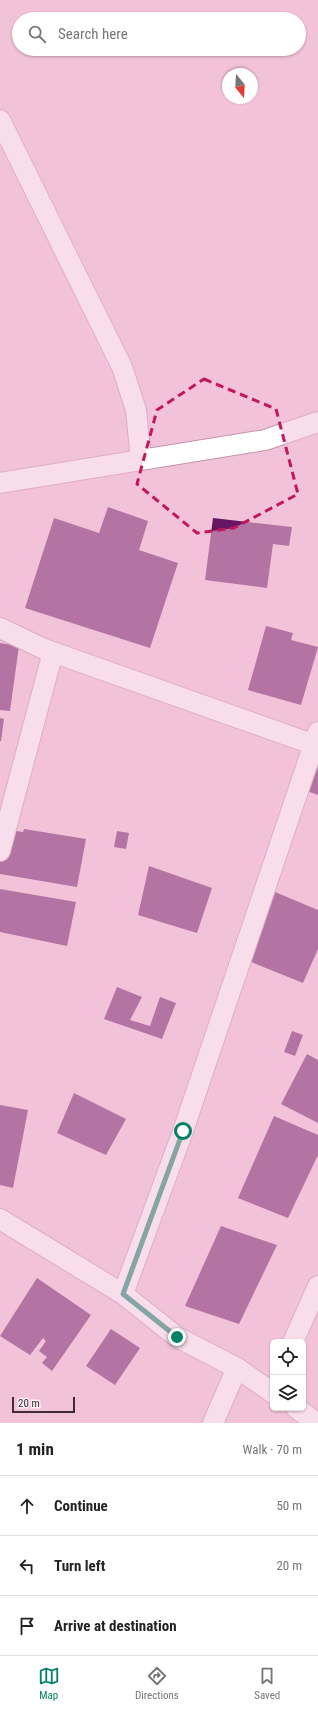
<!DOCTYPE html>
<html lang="en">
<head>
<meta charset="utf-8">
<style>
  :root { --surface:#fff; --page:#f6f6f6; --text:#222; --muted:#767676; --line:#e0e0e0; --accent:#018264 }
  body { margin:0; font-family:"Roboto Condensed",sans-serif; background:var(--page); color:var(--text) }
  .controls { position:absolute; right:12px; bottom:12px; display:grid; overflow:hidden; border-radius:6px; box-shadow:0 1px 3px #0004 }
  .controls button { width:36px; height:36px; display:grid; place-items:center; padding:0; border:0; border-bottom:1px solid var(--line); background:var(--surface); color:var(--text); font:20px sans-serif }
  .compass { position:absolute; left:222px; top:68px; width:36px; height:36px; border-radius:50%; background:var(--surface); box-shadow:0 1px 3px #0004; rotate:162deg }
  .scale { position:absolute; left:12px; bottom:10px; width:63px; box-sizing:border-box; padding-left:4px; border:2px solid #3e2b34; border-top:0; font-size:11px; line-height:14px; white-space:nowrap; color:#3e2b34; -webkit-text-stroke:3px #fdeef4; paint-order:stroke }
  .stop { position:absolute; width:12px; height:12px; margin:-9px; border:3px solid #018264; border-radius:50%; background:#fff }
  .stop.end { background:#018264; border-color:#fff; box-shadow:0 1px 4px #0008 }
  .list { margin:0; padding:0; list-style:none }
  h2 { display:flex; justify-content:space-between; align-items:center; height:52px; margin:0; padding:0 16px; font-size:17px }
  h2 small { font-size:13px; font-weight:400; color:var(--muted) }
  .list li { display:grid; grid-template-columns:26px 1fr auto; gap:12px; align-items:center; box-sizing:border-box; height:60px; padding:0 16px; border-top:1px solid var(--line) }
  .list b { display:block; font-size:15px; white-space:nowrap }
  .list em { font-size:13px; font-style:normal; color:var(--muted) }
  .icon { flex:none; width:22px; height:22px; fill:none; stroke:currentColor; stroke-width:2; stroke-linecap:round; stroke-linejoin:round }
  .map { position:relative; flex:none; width:318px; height:1423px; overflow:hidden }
  .search { position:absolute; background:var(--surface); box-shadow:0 1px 3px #0004; left:12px; right:12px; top:12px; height:44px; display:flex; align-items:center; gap:10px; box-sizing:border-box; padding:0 14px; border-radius:22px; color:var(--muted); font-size:15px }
  .sheet { height:232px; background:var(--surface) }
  nav { display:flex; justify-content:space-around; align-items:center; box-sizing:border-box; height:56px; border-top:1px solid var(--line); background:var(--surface); font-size:11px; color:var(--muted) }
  nav a { display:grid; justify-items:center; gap:2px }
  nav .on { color:var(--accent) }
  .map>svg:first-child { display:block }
  .building { fill:#661464 }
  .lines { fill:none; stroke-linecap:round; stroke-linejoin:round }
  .street-casing { stroke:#c294a9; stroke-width:22 }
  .street { stroke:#fff; stroke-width:20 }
  .route { stroke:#018264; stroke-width:5 }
  .marked { fill:none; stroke:#c2185b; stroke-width:3; stroke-dasharray:8 5; stroke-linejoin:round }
</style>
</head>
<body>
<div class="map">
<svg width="318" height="1423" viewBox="0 0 318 1423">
  <rect width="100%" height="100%" fill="#f2c2d8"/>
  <!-- building -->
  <path class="building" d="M108 507 148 521 139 550 178 563 150 648 25 608 54 518 99 533Z
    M213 518 292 527 289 546 273 544 267 588 205 580Z
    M266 626 293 633 291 640 318 647 301 705 248 690Z
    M0 643 19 646 10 711 0 710Z
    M0 718 4 719 1 741H0Z
    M318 749V795L307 791Z
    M5 829 23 832 24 829 86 839 77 887 0 874V859Z
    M117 831 129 833 126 849 114 847Z
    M149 866 212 888 197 933 138 915Z
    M0 889 76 902 67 946 0 932Z
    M275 892 318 910V949L303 983 246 960Z
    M117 987 142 997 130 1020 150 1026 160 997 176 1003 162 1039 104 1019Z
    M292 1031 303 1035 295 1056 284 1052Z
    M307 1054 318 1060V1123L281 1104Z
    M74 1093 126 1119 106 1155 57 1133Z
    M0 1105 28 1110 13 1188 0 1185Z
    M274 1116 318 1135V1155L288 1218 238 1198Z
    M221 1226 277 1245 239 1324 185 1306Z
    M37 1278 91 1315 52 1371 42 1363 47 1357 39 1351 46 1341 43 1338 30 1355 0 1336Z
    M111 1329 140 1348 115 1385 86 1366Z"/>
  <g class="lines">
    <defs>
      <path id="street" d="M0 120 122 367 136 410 141 460
        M0 483 265 440 318 422
        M0 628 44 649 315 745
        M0 851 53 652
        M0 1219 123 1294 177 1337 237 1368 273 1393
        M123 1294 183 1131 318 732
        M293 1342 318 1286
        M296 1408 317 1423
        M213 1423 237 1368"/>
    </defs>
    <!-- street casing -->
    <use href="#street" class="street-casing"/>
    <!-- street -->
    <use href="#street" class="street"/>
  </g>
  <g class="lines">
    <!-- route -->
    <path class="route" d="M177 1337 123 1294 183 1131"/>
  </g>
  <!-- marked area -->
  <path d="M0 0H318V1423H0ZM204 379 276 409 298 494 234 528 197 533 137 484 157 410Z" fill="#f2c2d8" fill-opacity=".55" fill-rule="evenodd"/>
  <path class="marked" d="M204 379 276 409 298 494 234 528 197 533 137 484 157 410Z"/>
</svg>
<div class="controls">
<button><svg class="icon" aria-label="locate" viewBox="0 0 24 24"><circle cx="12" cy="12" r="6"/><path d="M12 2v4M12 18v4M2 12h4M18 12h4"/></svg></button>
<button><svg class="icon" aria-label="layers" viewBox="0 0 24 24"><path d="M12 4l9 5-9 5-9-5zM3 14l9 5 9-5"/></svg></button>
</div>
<svg class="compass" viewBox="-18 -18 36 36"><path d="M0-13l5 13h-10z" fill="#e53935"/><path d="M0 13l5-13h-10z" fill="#767676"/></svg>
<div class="scale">20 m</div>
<div class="stop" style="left:183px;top:1131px"></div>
<div class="stop end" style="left:177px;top:1337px"></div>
<div class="search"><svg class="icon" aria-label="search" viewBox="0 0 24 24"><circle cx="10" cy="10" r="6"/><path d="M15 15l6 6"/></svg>Search here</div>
</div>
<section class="sheet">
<h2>1 min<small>Walk · 70 m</small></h2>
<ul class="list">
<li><svg class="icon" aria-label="ahead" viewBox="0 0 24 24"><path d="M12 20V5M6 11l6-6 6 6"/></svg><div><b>Continue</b></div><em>50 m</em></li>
<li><svg class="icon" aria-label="left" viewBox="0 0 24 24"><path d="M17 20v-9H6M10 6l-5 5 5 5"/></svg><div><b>Turn left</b></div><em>20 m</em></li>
<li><svg class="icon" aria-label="arrive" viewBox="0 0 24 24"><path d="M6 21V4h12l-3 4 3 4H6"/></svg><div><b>Arrive at destination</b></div></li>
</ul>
</section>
<nav>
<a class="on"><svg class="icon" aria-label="map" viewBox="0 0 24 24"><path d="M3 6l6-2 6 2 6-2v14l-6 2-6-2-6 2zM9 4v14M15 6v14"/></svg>Map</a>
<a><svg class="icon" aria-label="directions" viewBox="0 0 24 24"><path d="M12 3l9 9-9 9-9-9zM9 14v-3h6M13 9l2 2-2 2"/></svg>Directions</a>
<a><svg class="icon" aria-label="saved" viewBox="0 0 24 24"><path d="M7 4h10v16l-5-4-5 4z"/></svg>Saved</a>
</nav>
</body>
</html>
